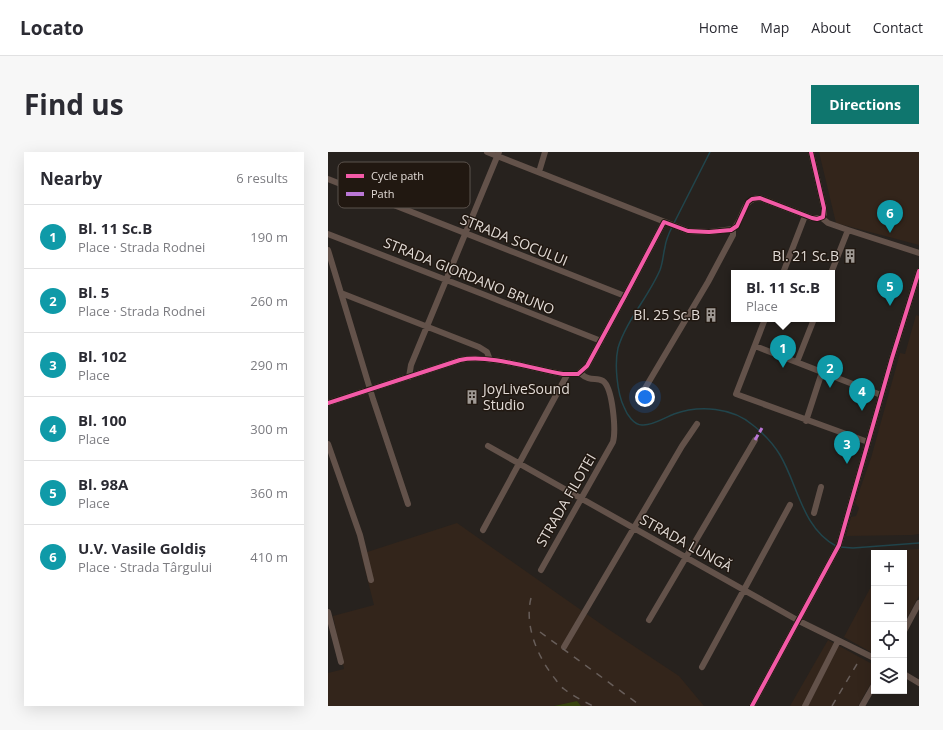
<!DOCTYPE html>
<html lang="en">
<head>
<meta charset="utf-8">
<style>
  :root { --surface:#fff; --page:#f7f7f7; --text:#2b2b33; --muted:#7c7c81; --line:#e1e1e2; --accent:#0f766e }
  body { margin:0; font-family:"Open Sans",sans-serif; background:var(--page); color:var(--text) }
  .controls { position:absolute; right:12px; bottom:12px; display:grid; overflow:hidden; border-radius:0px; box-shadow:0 4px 16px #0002 }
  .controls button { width:36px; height:36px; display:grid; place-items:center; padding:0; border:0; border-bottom:1px solid var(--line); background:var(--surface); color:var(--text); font:20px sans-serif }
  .you { position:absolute; left:317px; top:245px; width:14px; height:14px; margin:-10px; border:3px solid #fff; border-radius:50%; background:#1a73e8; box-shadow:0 0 0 6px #1a73e833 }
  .badge { display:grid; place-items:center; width:26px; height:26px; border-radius:50%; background:var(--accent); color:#fff; font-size:13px; font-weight:700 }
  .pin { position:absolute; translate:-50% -33px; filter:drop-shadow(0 1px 2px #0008) }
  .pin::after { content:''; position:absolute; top:21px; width:14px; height:12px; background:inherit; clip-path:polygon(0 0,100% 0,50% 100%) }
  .popup { position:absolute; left:403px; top:118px; width:104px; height:52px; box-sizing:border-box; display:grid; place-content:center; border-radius:0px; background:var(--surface); filter:drop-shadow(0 1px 3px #0005); font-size:13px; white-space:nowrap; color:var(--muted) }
  .popup b { font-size:15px; color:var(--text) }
  .popup::after { content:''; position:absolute; left:50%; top:100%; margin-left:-8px; border:8px solid transparent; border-top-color:var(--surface) }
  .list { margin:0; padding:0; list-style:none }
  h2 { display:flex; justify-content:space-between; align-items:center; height:52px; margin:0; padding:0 16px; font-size:17px }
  h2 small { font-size:13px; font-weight:400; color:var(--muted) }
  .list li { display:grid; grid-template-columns:26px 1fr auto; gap:12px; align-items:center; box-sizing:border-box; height:64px; padding:0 16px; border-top:1px solid var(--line) }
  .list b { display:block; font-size:15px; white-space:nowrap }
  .list p { margin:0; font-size:13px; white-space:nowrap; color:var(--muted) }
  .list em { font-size:13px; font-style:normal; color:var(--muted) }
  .icon { flex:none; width:22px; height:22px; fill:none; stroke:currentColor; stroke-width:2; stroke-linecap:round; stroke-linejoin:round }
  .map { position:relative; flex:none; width:591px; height:554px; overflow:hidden; border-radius:0px }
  header { display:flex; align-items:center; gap:24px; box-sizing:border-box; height:56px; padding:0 20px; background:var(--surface); border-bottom:1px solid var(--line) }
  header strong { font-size:19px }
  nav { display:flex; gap:22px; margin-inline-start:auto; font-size:14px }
  .intro { display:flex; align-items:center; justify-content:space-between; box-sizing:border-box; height:96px; padding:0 24px }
  h1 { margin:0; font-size:28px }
  .button { padding:10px 18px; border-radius:0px; background:var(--accent); color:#fff; font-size:14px; font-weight:700 }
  main { display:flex; gap:24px; padding:0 24px }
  aside { flex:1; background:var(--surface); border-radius:0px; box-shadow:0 4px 16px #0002 }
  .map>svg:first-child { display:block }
  .built { fill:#33251b }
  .green { fill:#37430d }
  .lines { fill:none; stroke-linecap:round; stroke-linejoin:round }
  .stream { stroke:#21454c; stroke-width:1.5 }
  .minor { stroke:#63524a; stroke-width:6 }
  .rail { stroke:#685e5a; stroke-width:1.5; stroke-dasharray:7 7; stroke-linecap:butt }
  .quiet { stroke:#ba77d6; stroke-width:3; stroke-dasharray:6 3; stroke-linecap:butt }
  .cycleway-casing { stroke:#211811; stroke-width:6 }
  .cycleway { stroke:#f35aa7; stroke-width:4 }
  .labels { text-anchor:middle; stroke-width:3; stroke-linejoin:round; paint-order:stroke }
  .street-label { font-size:14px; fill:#e1dad5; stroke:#211811 }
  .poi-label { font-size:14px; fill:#e1dad5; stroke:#211811; text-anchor:end }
  .key { fill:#211811; stroke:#5b524c; stroke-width:1 }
  .key-label { font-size:11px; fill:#e1dad5 }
</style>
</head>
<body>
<header>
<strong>Locato</strong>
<nav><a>Home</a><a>Map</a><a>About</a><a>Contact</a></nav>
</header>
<div class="intro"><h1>Find us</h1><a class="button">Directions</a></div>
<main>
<aside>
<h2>Nearby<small>6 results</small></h2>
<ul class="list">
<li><span class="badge" style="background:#0f9aa8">1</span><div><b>Bl. 11 Sc.B</b><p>Place · Strada Rodnei</p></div><em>190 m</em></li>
<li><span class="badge" style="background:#0f9aa8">2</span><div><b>Bl. 5</b><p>Place · Strada Rodnei</p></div><em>260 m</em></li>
<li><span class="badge" style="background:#0f9aa8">3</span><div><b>Bl. 102</b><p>Place</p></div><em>290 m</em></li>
<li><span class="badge" style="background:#0f9aa8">4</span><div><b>Bl. 100</b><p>Place</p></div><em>300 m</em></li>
<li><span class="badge" style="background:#0f9aa8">5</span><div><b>Bl. 98A</b><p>Place</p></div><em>360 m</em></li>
<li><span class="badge" style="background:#0f9aa8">6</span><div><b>U.V. Vasile Goldiș</b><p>Place · Strada Târgului</p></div><em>410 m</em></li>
</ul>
</aside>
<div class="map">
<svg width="591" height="554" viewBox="0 0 591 554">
  <rect width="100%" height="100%" fill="#27221e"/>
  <!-- built -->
  <path class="built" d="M491 0H591V93L508 71Z
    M588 163 591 164V382L584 383 518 384 523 365 528 364 531 356 527 351 543 306 572 201 577 202Z
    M129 371 280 477 351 524 376 554H253L249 549 226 554H0V521L16 517 5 464 46 453 33 402Z
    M591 397V444L576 471V401H561L562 399Z
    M546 429V502L516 485Z
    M500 488 546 513V526L530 554H462Z"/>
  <!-- green -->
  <path class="green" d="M249 549 253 554H226Z"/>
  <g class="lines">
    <!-- stream -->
    <path class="stream" d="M346 71 382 0
      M344 75C341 81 338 88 337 95 335 103 335 110 332 118 321 144 298 169 290 196 288 205 288 216 289 226 290 236 291 245 296 255 299 263 306 273 314 273 324 274 336 266 346 262 371 253 405 255 426 274 436 282 445 291 452 303 470 333 474 376 508 394
      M512 395 525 396 591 391"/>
    <!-- minor -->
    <path class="minor" d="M159 0 360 79 381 80 405 77C417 67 413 46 432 46L484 66H494L500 71 520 78 591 101
      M483 0 496 56V62L494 66
      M211 20 217 0
      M0 27 297 144
      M0 82 157 143 273 189
      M0 98 45 247 80 352
      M455 121 477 64
      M503 121 520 78
      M13 141 151 195 159 200 162 208
      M437 167 408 242 540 290
      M427 194 553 243
      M469 210 486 167
      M81 225 83 213 171 0
      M316 238 380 130 405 83V77
      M0 251 132 208C161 202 205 217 235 222H250L259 214 297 144 336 70
      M478 269 494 220
      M0 292 32 383 43 428
      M160 294 471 469 546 506
      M486 361 493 335
      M155 378 239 223
      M213 418 285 290C288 279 285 236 275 229 268 224 263 231 252 221
      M0 460 13 510
      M321 468 427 288
      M576 479 591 451
      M236 495 354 294 369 272
      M374 515 462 353
      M576 522 591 531
      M424 554 511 393 564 206 591 119
      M477 554 510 489
      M534 554 546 533"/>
    <!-- rail -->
    <path class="rail" d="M203 446C196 474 210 506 228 528 230 531 233 535 236 537 245 544 255 549 265 554
      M212 480 313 554
      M504 554 529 512"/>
    <!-- quiet -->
    <path class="quiet" d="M427 288 434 276"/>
    <defs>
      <path id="cycleway" d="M0 251 132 208C161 202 205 217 235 222H250L259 214 297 144 336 70 360 79 381 80 403 78 409 74 420 50 424 47 432 46 484 66 489 67 495 65 496 56 483 0
        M424 554 511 393 564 206 591 119"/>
    </defs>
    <!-- cycleway casing -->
    <use href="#cycleway" class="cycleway-casing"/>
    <!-- cycleway -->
    <use href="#cycleway" class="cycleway"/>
  </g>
  <!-- icons -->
  <defs>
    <symbol id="building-bare" viewBox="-9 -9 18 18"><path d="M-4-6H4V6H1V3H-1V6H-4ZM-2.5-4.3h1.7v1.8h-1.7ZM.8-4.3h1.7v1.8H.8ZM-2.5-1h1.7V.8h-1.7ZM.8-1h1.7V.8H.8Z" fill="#a09a95" stroke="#211811" stroke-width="2.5" paint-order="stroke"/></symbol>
  </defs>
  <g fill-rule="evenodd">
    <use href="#building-bare" x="512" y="94" width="20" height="20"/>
    <use href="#building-bare" x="373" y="153" width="20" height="20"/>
    <use href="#building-bare" x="134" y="235" width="20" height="20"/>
  </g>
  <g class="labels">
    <!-- street labels -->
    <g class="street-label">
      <text transform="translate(186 88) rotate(22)" y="5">STRADA SOCULUI</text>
      <text transform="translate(141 124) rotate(22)" y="5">STRADA GIORDANO BRUNO</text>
      <text transform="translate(238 348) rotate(-60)" y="5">STRADA FILOTEI</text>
      <text transform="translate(358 391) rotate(29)" y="5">STRADA LUNGĂ</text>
    </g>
    <!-- poi labels -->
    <g class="poi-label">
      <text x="511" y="109">Bl. 21 Sc.B</text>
      <text x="372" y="168">Bl. 25 Sc.B</text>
      <text x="155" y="242" text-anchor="start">JoyLiveSound<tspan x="155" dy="16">Studio</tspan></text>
    </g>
  </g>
  <!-- legend -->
  <rect x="10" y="10" width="132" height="46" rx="6" class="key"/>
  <rect x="18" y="22" width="18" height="4" fill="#f35aa7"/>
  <rect x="18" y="40" width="18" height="4" fill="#ba77d6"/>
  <g class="key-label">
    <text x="43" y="28">Cycle path</text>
    <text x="43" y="46">Path</text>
  </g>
</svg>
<div class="controls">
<button>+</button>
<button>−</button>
<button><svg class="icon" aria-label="locate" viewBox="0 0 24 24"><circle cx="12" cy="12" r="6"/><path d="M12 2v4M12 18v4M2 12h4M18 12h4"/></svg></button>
<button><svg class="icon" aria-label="layers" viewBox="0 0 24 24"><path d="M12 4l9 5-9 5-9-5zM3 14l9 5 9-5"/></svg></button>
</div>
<div class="you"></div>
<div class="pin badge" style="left:455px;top:216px;background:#0f9aa8">1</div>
<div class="popup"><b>Bl. 11 Sc.B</b>Place</div>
<div class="pin badge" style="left:502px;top:236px;background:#0f9aa8">2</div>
<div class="pin badge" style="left:519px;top:312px;background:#0f9aa8">3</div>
<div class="pin badge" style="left:534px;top:259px;background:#0f9aa8">4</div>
<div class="pin badge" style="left:562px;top:154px;background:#0f9aa8">5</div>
<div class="pin badge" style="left:562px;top:81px;background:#0f9aa8">6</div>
</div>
</main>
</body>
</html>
